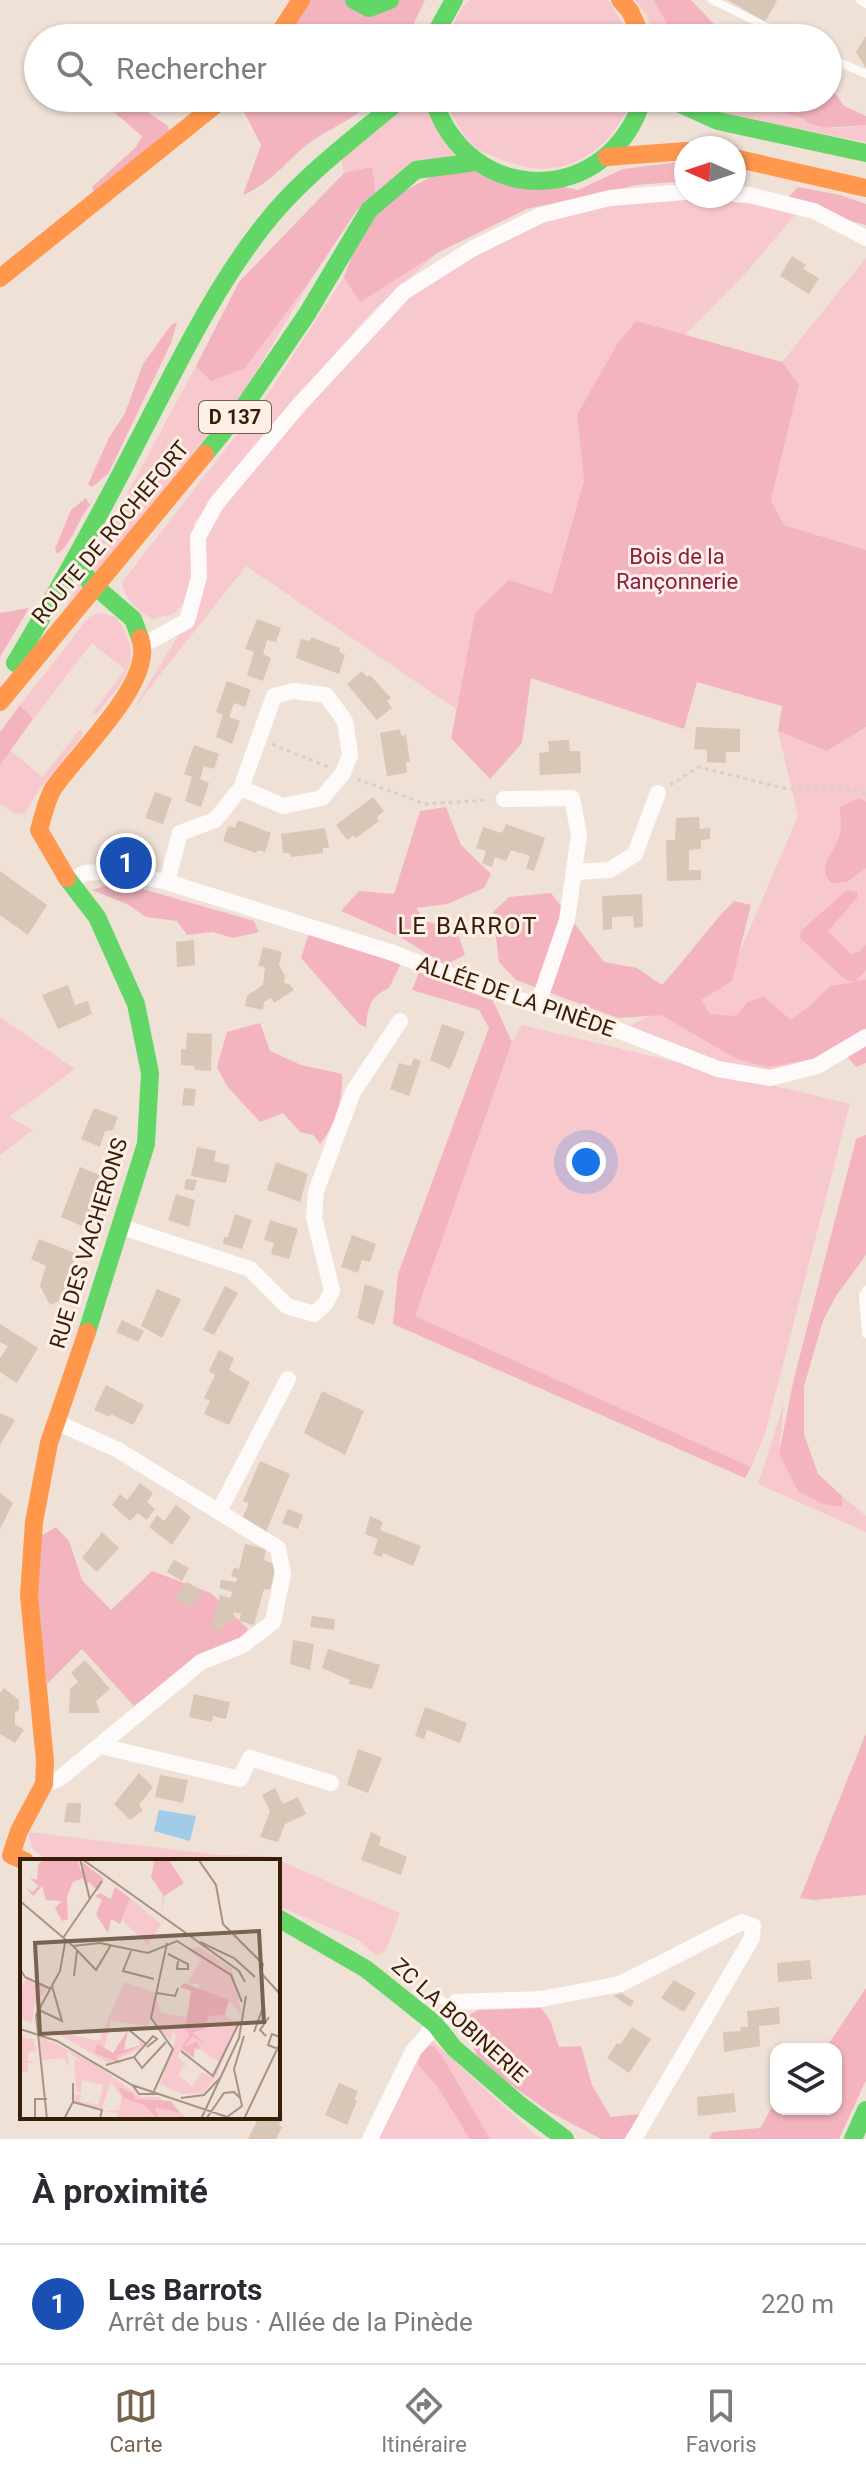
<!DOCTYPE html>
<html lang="fr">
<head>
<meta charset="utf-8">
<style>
  :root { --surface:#fff; --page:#f2f2f3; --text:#2b2b33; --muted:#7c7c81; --line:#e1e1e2; --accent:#78634f }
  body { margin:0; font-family:Roboto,sans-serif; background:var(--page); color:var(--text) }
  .controls { position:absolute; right:24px; bottom:24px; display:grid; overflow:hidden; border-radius:16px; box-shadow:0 2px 6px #0004 }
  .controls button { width:72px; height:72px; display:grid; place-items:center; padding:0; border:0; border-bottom:2px solid var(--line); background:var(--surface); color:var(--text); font:40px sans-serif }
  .compass { position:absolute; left:674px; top:136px; width:72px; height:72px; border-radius:50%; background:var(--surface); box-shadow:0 2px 6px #0004; rotate:273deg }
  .you { position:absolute; left:586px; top:1162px; width:28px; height:28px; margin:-20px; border:6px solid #fff; border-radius:50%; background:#1a73e8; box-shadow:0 0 0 12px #1a73e833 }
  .badge { display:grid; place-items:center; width:52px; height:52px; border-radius:50%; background:var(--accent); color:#fff; font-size:26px; font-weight:700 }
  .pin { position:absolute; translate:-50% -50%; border:4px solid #fff; box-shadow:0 2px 8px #0006 }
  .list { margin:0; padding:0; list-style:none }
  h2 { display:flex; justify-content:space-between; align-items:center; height:104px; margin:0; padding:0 32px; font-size:34px }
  h2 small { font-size:26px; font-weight:400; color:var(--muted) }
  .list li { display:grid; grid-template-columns:52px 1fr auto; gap:24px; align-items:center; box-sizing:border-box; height:120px; padding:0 32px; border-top:2px solid var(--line) }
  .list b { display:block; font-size:30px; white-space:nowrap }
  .list p { margin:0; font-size:26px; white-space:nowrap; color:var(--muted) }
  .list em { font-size:26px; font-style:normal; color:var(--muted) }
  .icon { flex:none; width:44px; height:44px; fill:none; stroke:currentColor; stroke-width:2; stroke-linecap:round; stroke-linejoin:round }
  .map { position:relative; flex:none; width:866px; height:2139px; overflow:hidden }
  .search { position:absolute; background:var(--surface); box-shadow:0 2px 6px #0004; left:24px; right:24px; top:24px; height:88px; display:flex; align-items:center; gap:20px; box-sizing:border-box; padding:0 28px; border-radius:44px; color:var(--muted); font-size:30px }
  .sheet { height:224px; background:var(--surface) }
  nav { display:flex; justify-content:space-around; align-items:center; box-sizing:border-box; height:112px; border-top:2px solid var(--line); background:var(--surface); font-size:22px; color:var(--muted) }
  nav a { display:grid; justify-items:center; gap:4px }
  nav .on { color:var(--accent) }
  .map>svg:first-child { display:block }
  .green { fill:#f7c8cd }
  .forest { fill:#f3b4bf }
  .water { fill:#a2cae9 }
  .building { fill:#d8c6b6 }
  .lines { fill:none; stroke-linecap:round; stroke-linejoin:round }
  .path { stroke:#d6d0cc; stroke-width:3; stroke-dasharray:4 4; stroke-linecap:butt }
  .lane { stroke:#fdfaf9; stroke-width:8 }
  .street { stroke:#fdfaf9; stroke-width:16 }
  .fast { stroke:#63d668; stroke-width:18 }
  .slow { stroke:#ff974d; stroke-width:18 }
  .labels { text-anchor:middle; stroke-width:6; stroke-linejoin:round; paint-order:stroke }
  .shield { fill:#fef0e6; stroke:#735e4a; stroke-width:2 }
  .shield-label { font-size:20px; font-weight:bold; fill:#371f07 }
  .street-label { font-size:22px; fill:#371f07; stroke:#fef0e6 }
  .park-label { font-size:22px; fill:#8d1c4a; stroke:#fef0e6 }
  .neighbourhood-label { font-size:24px; letter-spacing:2px; fill:#371f07; stroke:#fef0e6 }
  .inset-road { fill:none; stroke:#a69383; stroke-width:2 }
  .view { fill:#78634f; fill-opacity:0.15; stroke:#78634f; stroke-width:4 }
  .inset-edge { fill:none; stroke:#371f07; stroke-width:4 }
</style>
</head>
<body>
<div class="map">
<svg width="866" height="2139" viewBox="0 0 866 2139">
  <rect width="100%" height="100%" fill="#f0e1d6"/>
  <!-- green -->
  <path class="green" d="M470 0H608L632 38H446L462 7Z
    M635 0H653L665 20 671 38H654L647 16Z
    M410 98H423L458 158 376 193 372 167 344 173 341 158Z
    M444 98H633C630 108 624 116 618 125 590 167 547 179 500 159 493 156 484 153 478 149 461 136 453 116 444 98Z
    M680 98C720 98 762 102 799 117 807 120 812 126 821 128 835 130 852 126 866 125V142L731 116Z
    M734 196 801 208 744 275 685 335 636 322 577 415 584 479 552 595 475 613 456 709 246 566 134 708 203 595 199 567 198 537 404 292 541 215 610 198Z
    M436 254 369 315 257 442 194 523 191 581 185 603 173 614 152 619C137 609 125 601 122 582L264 400 344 277 360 301Z
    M866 258V550L784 525 771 500 799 386 782 362Z
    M312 278 238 402 53 631 196 366 211 380 245 368Z
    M100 613 116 617C147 661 124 679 96 715L92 714 125 670 92 643 33 719 20 705 89 617Z
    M866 727V1029L805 1074 744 1070 620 1031 730 975 798 816 778 731 827 751Z
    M79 730 83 731 82 736 39 790 25 813 16 814 0 804V765L9 750 43 777Z
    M0 1017 75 1069 9 1117 33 1130 0 1155Z
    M522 1025 850 1104 765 1434 751 1467 415 1316 512 1042Z
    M784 1403 779 1453 843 1506 842 1496 866 1516V1532L758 1484Z
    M28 1832 219 1855 269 1856 400 1913 386 1950 377 1956 357 1939 278 1906V1861H49L32 1848Z
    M426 2035 534 2134 543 2139H370Z"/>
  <!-- forest -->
  <path class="forest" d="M301 0H425L407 38H276Z
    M653 0H691L727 38H671L665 20Z
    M828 83 844 106 866 116V125L824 128 810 124 802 118 754 105 731 102 723 98H828Z
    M122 98H127L168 126 169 132 94 192 92 187 136 147 142 136 109 108 114 101Z
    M237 98H374C358 118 334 126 312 141 287 159 274 182 243 195L261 145Z
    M686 161V181L637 185 527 209 439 252 360 302 344 277 369 210 457 163 578 190 623 169Z
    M372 167 376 193 357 210 312 278 245 368 211 381 196 366 239 282 344 173Z
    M798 187 840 195 866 204V225L790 205 789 196Z
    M636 321 782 362 799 385 771 500 784 525 866 550V727L827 751 778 731 782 706 697 682 684 729 531 678 522 743 490 779 451 738 475 613 509 580 552 594 584 480 577 415 618 343Z
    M177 322 171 343 108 474 92 487 88 484 109 438 125 413 143 364 171 325Z
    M86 498 90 505C77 520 73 544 57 554L55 549 71 510Z
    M29 608 0 657V613Z
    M20 705 33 719 0 765V732Z
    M859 798 866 802V868L847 882 831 883C815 866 836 852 840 834 842 826 840 815 840 807Z
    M446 807 461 845 491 874 484 888 447 904 416 908 426 921 457 931 465 955 445 965 402 938 341 911 359 891 394 894 420 811Z
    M118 882 254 921 259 932 233 938 212 932 187 935 177 921 146 917 127 904 92 890Z
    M847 890 857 892V898L828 931 851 954 859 952 866 945V970L855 981 866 980V1063L856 1067 839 1047 813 1059 768 1067 737 1059 661 1015 618 1018 516 980 499 962 493 912 509 897 551 893 604 962 637 968 662 985C687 958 707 928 734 901L751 905 732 981 701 1000 710 1014 736 1016 748 1002 764 997 791 1020 810 1006 830 986 855 982 846 980 800 938 801 931Z
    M311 926 404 957 389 988C371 995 367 1008 366 1027L359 1024 301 958Z
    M422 964 488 990 512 1042 415 1316 751 1467 745 1478 393 1324 398 1274 489 1028 479 1010 412 990Z
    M260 1023 270 1051 301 1065 342 1074C344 1096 335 1127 320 1144L313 1135 300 1132 283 1113 260 1122 227 1086 217 1067 227 1032Z
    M866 1135V1255L836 1296 823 1321 804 1386V1434L818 1474 842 1496 843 1507 823 1504 798 1491 779 1453 794 1378 856 1139Z
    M56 1527 69 1541 82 1580 111 1610 152 1571 211 1593 248 1629 240 1639 196 1660 134 1706 82 1649 47 1684 37 1606 41 1536Z
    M866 1733V1895L814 1900 800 1898Z
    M866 1988V2080L839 2139H709L713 2132 760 2128 776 2100V2109H836V2049H825Z
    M541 2008 550 2020 559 2047 581 2046 592 2085 611 2117 641 2114 624 2139H601L548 2111 480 2063 471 2042 469 2015 478 2010Z
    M423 2046H433L442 2056 490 2139H470L437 2086 418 2065Z"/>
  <!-- water -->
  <path class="water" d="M159 1810 196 1816 190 1841 154 1831Z"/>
  <!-- building -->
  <path class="building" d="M728 0H776L777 1 765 22Z
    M866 36V68L856 52Z
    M792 256 806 265 803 269 819 278 809 294 780 276Z
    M257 619 281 628 276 642 267 640 263 654 271 658 263 681 247 675 254 652 245 649Z
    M311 637 340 648 339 652 345 655 339 674 296 658 301 639 310 641Z
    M362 671 367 677 370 675 391 698 387 701 392 708 377 720 347 684Z
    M227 681 251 690 245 707 234 703 229 717 240 721 232 744 216 737 223 715 216 712Z
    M696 727 740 729V752H726V763L707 762V750L694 749Z
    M400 729 401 736 406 735 410 762H406L407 773 387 776 380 733Z
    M569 740 570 751H580L581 773 540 775 539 753 549 752 548 741Z
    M194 745 219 754 214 769 204 766 200 779 209 783 201 807 185 801 192 777 184 774Z
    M155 792 172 798 163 824 145 818Z
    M373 797 384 811 377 817 379 821 356 838 353 836 347 840 336 825Z
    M699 817 700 829 710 828V839L701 840V849L689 850V870H701V880L667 881 666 840H675L676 818Z
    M238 820 271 833 265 852 258 850 256 853 223 841 228 826 235 828Z
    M506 824 545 838 534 871 526 868 530 856 511 850 506 861 495 857 492 867 482 863 486 851 476 848 483 827 502 833Z
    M325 828 329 848H323V853L291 857 290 853H283L281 834Z
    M0 871 47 905 28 935 0 915Z
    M642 894 643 927 634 928 633 916 612 917V929L603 930 602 896Z
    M194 940 195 965 177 967 176 942Z
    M263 947 282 952 279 965 285 976 284 983 289 984 294 990 274 1003 271 998 264 1002 263 1010 245 1006 247 996 263 985 265 967 258 966Z
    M68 985 75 1005 88 1001 92 1014 58 1029 42 995Z
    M442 1024 465 1032 450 1069 430 1060Z
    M187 1033 212 1034 211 1071 195 1070 194 1066 181 1065V1049H186Z
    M414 1058 421 1061 409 1096 390 1089 399 1063 411 1066Z
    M184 1088 196 1089 194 1106 182 1105Z
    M94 1108 118 1117 113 1130 105 1131 100 1147 81 1139Z
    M197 1147 216 1151 214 1161 230 1165 226 1183 191 1176Z
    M276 1162 308 1174 300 1202 267 1190Z
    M80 1167 105 1177 84 1227 61 1217Z
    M186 1179 197 1180 194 1191 184 1189Z
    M176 1194 195 1200 189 1227 168 1220Z
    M235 1214 252 1220 242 1249 223 1244 224 1237H228Z
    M270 1220 298 1229 289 1259 271 1254 274 1243 264 1240Z
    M352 1235 376 1244 370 1262 362 1260 358 1273 341 1267Z
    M39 1239 77 1254 64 1283 68 1297 50 1305 40 1286 46 1266 31 1259Z
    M365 1284 384 1291 374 1325 357 1318Z
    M225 1286 238 1293 214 1335 203 1330Z
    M157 1289 181 1299 162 1338 141 1326Z
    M122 1320 144 1331 138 1342 116 1332Z
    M0 1324 38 1348 17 1383 0 1372V1358L8 1346 0 1342Z
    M219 1350 234 1358 229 1370 250 1382 229 1425 204 1414 210 1401 204 1398 215 1375 209 1371Z
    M106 1385 144 1405 133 1425 111 1414 110 1417 94 1410Z
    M322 1391 364 1411 345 1455 304 1433Z
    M0 1413 15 1420 0 1445Z
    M260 1461 290 1474 266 1532 241 1521 249 1503 243 1501Z
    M140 1483 153 1493 147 1502 155 1509 147 1520 138 1513 130 1521 112 1505 120 1494 127 1500Z
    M0 1493 13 1503 0 1529Z
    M176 1505 191 1517 172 1545 149 1527 157 1515 164 1521Z
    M288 1509 303 1515 298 1529 282 1523Z
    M370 1516 383 1522 380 1530 421 1546 413 1566 383 1553 382 1557 373 1554 378 1539 365 1534Z
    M102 1532 119 1548 97 1572 82 1558Z
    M245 1544 266 1549 264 1560 276 1565 270 1590 264 1589 254 1625 239 1621 241 1614 234 1612 231 1624 225 1622 223 1630 211 1627 220 1595 230 1598 233 1592 219 1588 221 1580 236 1582 237 1578 231 1576 234 1568 239 1569Z
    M174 1560 189 1568 182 1581 167 1572Z
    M187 1582 202 1591 192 1607 175 1599Z
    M312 1616 335 1619 334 1630 310 1627Z
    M293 1640 314 1644 310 1670 290 1664Z
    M328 1649 380 1665 372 1689 349 1684 350 1680 322 1668Z
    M85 1660 110 1689 96 1701 100 1713H69L70 1689 78 1682 71 1673Z
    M4 1688 19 1700V1710L15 1713V1724L24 1730 15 1743 0 1734V1693Z
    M194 1694 230 1702 226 1719 213 1716 212 1722 189 1717Z
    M425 1707 467 1723 460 1743 427 1730 424 1739 415 1736Z
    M358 1749 382 1758 368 1793 347 1785Z
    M139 1773 153 1787 139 1805 143 1810 130 1820 114 1804Z
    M160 1775 188 1780 183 1803 155 1797Z
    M275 1788 283 1804 298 1797 306 1814 285 1824 278 1842 260 1837 270 1811 262 1795Z
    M67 1803H81L80 1823 64 1822Z
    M371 1832 381 1837 379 1845 407 1857 401 1875 361 1860Z
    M810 1960 812 1979 778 1982 777 1963Z
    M674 1980 696 1993 684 2012 661 1998Z
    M621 1993 634 2001 630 2007 614 1996Z
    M779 2007 780 2024 759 2026 760 2046 724 2052 723 2032 741 2031 740 2027H748L747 2011Z
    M632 2027 651 2039 629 2073 607 2058 617 2043 620 2045Z
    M339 2083 358 2091 354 2100 357 2101 347 2125 325 2115Z
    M734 2093 736 2112 698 2116 697 2097Z
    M278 2113 283 2116 279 2125 282 2127 276 2139H248L259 2117H278Z"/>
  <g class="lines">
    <!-- path -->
    <path class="path" d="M272 744 328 767
      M357 779 425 804 489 800
      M670 785 699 767 787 789H843L866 793"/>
    <!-- lane -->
    <path class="lane" d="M712 0 790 38
      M860 0 866 4
      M828 57 866 74
      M866 1290 863 1295 866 1334
      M417 2007 422 1999C433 1996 442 1997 449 2007"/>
    <!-- street -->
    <path class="street" d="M734 194 749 195 814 211 866 238
      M143 645 187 621 199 577 198 537 216 504 299 405 404 292 472 249 541 215 610 198 686 192
      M504 799 572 798 579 835 567 920 538 1004
      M574 872 610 870 635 854 658 793
      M69 881 85 873 112 871 167 882 393 953 488 990 620 1031 718 1069 770 1078 817 1066 866 1037
      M167 882 180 833 215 820 241 788 274 696 293 691 326 695 345 721 350 755 343 773 322 798 283 806 241 788
      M122 1227 250 1269 287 1306 314 1314 325 1304 332 1291 314 1217 316 1191 353 1092 400 1021
      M219 1511 288 1379
      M101 1746 240 1779 250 1758 331 1783
      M44 1784 59 1779 201 1662 243 1645 273 1622 283 1574 278 1548 118 1450 56 1422
      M370 2139 413 2051 456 2002 541 1999 620 1984 742 1922 753 1926 752 1938 634 2139"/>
    <!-- fast -->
    <path class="fast" d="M354 0 369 8 390 0
      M433 38 454 0
      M433 98C467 208 609 209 643 98
      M667 98 718 121 866 153
      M205 454 245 405 307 314 369 210 416 170 476 162
      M76 561 90 582 133 619 140 638
      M15 663C61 586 103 509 144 429 180 360 215 287 264 225 302 176 355 138 402 98
      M67 878 97 917 136 1004 150 1073 146 1144 87 1332
      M278 1918 366 1969 435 2024 454 2048 520 2105 565 2139
      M853 2139 866 2110"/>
    <!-- slow -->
    <path class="slow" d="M620 0 630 11 642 38
      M276 38 301 0
      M607 157 686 151
      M734 158 866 188
      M0 278 224 98
      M0 702 205 454
      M67 878 39 830C43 817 46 801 53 789 75 755 157 681 140 638
      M25 1861 11 1855 19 1831 44 1784 45 1761 29 1596 34 1522 49 1443 87 1332"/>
  </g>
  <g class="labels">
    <!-- shield labels -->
    <rect class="shield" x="199" y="401" width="72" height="32" rx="6"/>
    <g class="shield-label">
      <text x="235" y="424">D 137</text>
    </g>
    <!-- street labels -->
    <g class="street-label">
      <text transform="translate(110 532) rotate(-50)" y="8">ROUTE DE ROCHEFORT</text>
      <text transform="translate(516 996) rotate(19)" y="8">ALLÉE DE LA PINÈDE</text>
      <text transform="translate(88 1243) rotate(-73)" y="8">RUE DES VACHERONS</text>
      <text transform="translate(460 2020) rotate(42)" y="8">ZC LA BOBINERIE</text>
    </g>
    <!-- park labels -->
    <g class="park-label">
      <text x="677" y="564">Bois de la<tspan x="677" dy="25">Rançonnerie</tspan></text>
    </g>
    <!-- neighbourhood labels -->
    <g class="neighbourhood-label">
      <text x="468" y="934">LE BARROT</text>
    </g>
  </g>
  <!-- overview -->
  <g transform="translate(20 1859)">
    <rect width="260" height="260" fill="#f0e1d6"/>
    <path d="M110 39 141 65 128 86 102 61ZM179 88 212 110 222 157 209 141 180 133 178 125 167 124 181 101 166 90ZM7 119 29 128 15 143 12 164 0 160V131ZM104 123 135 133 141 154 167 158 170 175 161 190 191 156H205L218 165 197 216 183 234 161 235 140 225 156 179 153 170 151 182 130 160 128 167 91 162 84 189 93 194 124 188 88 204 32 171 79 182ZM178 189 199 203 190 217 182 213 172 227 158 216 166 205 157 198 160 191 170 199ZM19 177 69 201 121 238H138L169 260H97L98 254 83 252 99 251 102 238 91 223 82 249 54 243 55 235 61 236 60 242 78 246 83 226 62 221 61 234 56 233 54 200 63 204 47 192 50 208 43 199 22 201ZM0 178 13 180 16 192 9 193 7 202 19 203 8 204V213H0Z" fill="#f7c8cd" fill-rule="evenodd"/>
    <path d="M24 0H58L61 14V2L84 20 78 32 69 23 66 28 63 19 53 23 47 37 48 60 42 62 35 49 42 42 26 41 22 27 13 37 6 29 13 33 18 27 10 19 17 21 18 6ZM135 0H148L164 24 144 37 142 54 143 36 131 18ZM95 28 110 39 100 65 91 60 88 74 76 55 82 41 75 37 80 34 91 40ZM164 124 209 141 205 156 189 157 185 169 173 174 187 187 173 177 164 187 177 183 180 190 174 189V199L162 189 152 204 170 175 165 171 171 132 160 128ZM108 171 104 191 121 186 118 181 124 186 96 197 101 205 75 194 77 185 93 194ZM98 228 114 235 115 240 151 242 160 254 135 248 138 260 124 246 104 239Z" fill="#f3b4bf"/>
    <path class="inset-road" d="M60 0 70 41M62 0 219 112 225 123M178 0 196 26 203 65 243 105 241 114 260 135M0 42 53 87 80 84 128 94 157 82 211 116 222 143M43 79 82 22M180 83 214 99 235 118M53 87 76 111 91 86M111 92 103 112 134 120M148 95 168 105V110H157L158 102M0 110 5 118 31 130M54 117 57 92M137 134 155 137 158 129M17 150 42 162 32 127M0 170 37 182 112 226 207 258 222 247 214 210 224 177M99 171 108 170 126 185 114 198 122 209 146 183M234 173 244 146M246 177 240 171 249 158M126 185 133 177 137 180 127 188M258 190 248 186 252 175 260 178M161 192 193 217 219 164M86 206 114 198M113 227 119 235H137M134 232 153 190 131 159 147 84M161 239 184 236 201 218M53 243 82 251 80 260M2 260 15 259V240H27M27 260 16 156 40 112 45 84M44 260 53 243V224M181 260 219 179 226 137M186 260 204 234 214 233 221 240M224 260 260 184"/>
    <path class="view" d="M239 72 244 163 20 175 15 84Z"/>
    <rect width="260" height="260" class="inset-edge"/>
  </g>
</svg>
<div class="controls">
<button><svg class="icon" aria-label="layers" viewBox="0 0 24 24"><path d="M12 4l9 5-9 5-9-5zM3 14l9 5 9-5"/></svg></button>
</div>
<svg class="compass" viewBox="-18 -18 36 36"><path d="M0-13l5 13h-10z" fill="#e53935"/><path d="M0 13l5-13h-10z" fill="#7c7c81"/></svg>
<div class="you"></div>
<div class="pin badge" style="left:126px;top:863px;background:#1a4fb4">1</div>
<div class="search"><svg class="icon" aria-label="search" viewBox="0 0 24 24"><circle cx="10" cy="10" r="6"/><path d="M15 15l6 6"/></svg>Rechercher</div>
</div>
<section class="sheet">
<h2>À proximité<small></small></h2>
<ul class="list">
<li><span class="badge" style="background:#1a4fb4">1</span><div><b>Les Barrots</b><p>Arrêt de bus · Allée de la Pinède</p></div><em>220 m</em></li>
</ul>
</section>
<nav>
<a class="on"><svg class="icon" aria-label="map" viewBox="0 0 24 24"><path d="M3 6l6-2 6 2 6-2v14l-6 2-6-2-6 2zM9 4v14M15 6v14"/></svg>Carte</a>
<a><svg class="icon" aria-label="directions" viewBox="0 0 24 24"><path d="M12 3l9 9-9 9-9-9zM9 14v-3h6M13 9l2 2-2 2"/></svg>Itinéraire</a>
<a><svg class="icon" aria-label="saved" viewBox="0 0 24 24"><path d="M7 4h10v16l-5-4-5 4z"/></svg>Favoris</a>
</nav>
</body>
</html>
